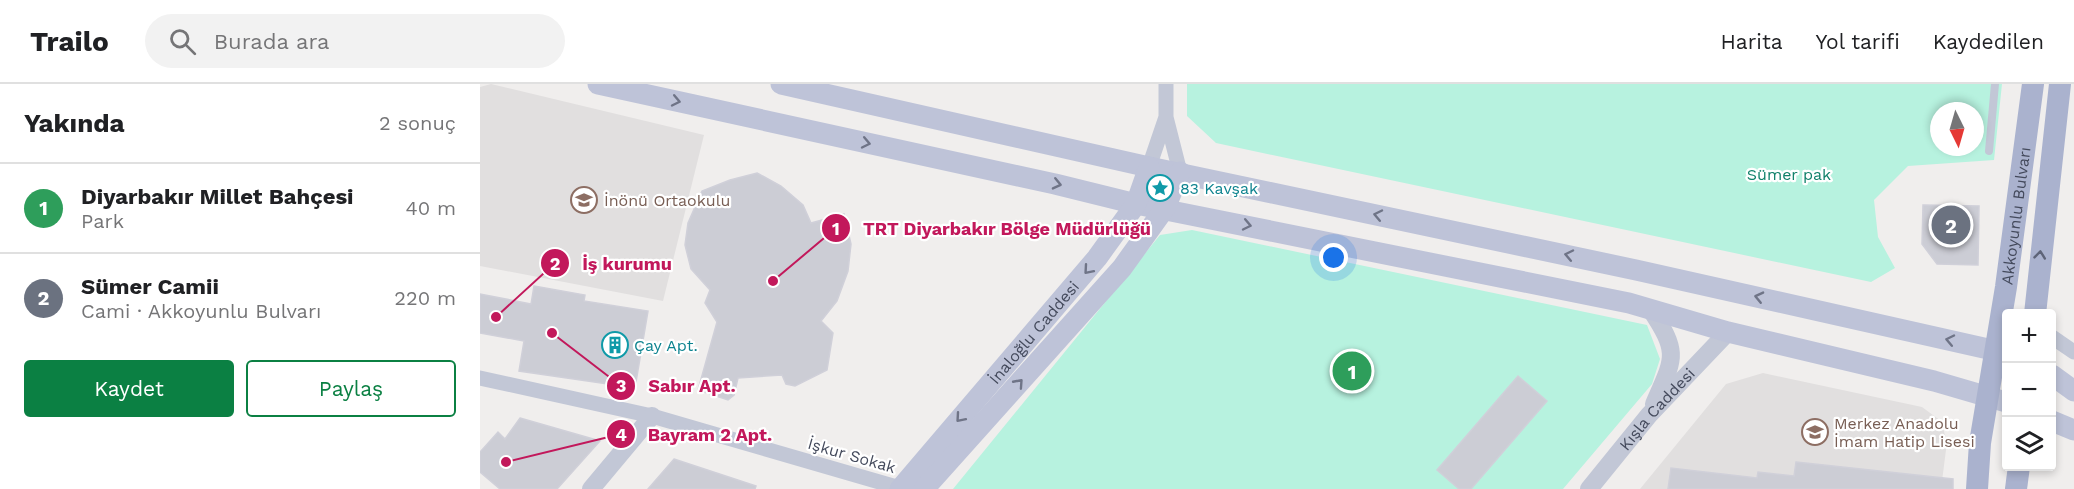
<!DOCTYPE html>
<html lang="tr">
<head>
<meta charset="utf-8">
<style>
  :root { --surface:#fff; --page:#f2f2f2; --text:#202124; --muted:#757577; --line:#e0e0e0; --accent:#0b8043 }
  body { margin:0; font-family:"Work Sans",sans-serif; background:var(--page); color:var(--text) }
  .controls { position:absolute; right:18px; bottom:18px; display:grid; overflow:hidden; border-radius:6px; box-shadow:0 3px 9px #0003 }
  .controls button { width:54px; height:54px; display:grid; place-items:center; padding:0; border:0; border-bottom:2px solid var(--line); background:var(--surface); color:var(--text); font:30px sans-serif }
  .compass { position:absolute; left:1450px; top:18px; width:54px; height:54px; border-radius:50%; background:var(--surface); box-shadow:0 3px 9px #0003; rotate:175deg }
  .you { position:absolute; left:854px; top:174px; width:21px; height:21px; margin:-15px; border:4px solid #fff; border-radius:50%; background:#1a73e8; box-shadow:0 0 0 9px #1a73e833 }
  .badge { display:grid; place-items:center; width:39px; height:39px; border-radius:50%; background:var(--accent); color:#fff; font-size:20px; font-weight:700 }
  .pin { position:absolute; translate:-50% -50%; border:3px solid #fff; box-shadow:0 2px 6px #0006 }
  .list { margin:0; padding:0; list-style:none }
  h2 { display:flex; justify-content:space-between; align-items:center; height:78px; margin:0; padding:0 24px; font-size:26px }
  h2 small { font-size:20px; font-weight:400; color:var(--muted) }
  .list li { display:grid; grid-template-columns:39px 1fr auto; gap:18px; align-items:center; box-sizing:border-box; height:90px; padding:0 24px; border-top:2px solid var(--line) }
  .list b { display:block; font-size:22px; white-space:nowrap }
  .list p { margin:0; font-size:20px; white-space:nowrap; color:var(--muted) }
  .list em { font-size:20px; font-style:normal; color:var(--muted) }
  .actions { display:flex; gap:12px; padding:18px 24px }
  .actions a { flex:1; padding:14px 0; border:2px solid var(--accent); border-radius:6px; text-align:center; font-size:21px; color:var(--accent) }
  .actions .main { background:var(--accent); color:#fff }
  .icon { flex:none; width:33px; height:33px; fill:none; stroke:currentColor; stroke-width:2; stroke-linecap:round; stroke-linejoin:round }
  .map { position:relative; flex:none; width:1594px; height:405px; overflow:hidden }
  header { display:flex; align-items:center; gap:36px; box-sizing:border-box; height:84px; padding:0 30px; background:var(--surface); border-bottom:2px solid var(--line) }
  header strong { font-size:28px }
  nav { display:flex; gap:33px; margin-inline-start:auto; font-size:21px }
  .search { width:420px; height:54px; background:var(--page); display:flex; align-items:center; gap:15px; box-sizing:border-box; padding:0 21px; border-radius:33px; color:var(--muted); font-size:22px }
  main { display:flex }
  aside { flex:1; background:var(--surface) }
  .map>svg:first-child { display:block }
  .education { fill:#e1dfdf }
  .green { fill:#b7f2df; fill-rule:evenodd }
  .building { fill:#cccdd5; stroke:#d0d0d9; stroke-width:1.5 }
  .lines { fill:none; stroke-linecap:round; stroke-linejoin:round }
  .service { stroke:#c2c7d6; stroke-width:8 }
  .minor { stroke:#c2c7d6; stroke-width:15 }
  .tertiary { stroke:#c2c7d6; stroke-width:18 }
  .secondary { stroke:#bec3d8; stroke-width:21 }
  .primary { stroke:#aab2ce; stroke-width:22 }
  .oneway { stroke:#6f7487 }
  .oneway2 { stroke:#5e6478 }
  .labels { text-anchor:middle; stroke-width:4.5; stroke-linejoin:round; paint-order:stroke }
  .park-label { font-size:16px; fill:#10816a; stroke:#fff }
  .culture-label { font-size:16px; fill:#0d838f; stroke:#fff; text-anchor:start }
  .education-label { font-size:16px; fill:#785e54; stroke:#fff; text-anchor:start }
  .street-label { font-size:16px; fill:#444a5c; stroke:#fff }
  .leader { fill:none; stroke:#c2185b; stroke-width:2 }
  .callout-dot { fill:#c2185b; stroke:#fff; stroke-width:2 }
  .mark-label { font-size:18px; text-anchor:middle; font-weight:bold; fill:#fff }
  .callout-label { font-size:18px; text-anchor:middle; font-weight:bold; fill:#c2185b; stroke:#fff; stroke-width:4.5; stroke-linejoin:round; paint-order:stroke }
</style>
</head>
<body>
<header>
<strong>Trailo</strong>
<div class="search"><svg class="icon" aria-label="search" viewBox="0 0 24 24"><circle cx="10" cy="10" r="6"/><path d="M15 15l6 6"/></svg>Burada ara</div>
<nav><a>Harita</a><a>Yol tarifi</a><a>Kaydedilen</a></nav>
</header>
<main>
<aside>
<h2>Yakında<small>2 sonuç</small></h2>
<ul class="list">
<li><span class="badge" style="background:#2e9e5b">1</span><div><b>Diyarbakır Millet Bahçesi</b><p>Park</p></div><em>40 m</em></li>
<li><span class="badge" style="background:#6b7280">2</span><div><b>Sümer Camii</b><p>Cami · Akkoyunlu Bulvarı</p></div><em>220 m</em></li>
</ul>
<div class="actions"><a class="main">Kaydet</a><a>Paylaş</a></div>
</aside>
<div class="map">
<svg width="1594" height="405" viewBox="0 0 1594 405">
  <rect width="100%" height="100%" fill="#f0eeed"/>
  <!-- education -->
  <path class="education" d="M11 0 224 51 183 217 0 182V3Z
    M1283 289 1442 323 1461 337 1467 358 1461 405H1160L1246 300Z"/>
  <!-- green -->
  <path class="green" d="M707 0H1522L1514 76 1428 82 1394 116 1398 153 1415 184 1391 198 736 59 707 32ZM1459 27H1495V63H1459Z
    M712 146 1167 241 1180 275 1172 300 1083 405H473L680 151Z"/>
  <!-- building -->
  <path class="building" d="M277 89 301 102 323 121 331 139 364 130 371 160 368 187 357 217 341 237 353 249 347 286 315 302 306 300 302 291 258 294 254 311 248 316 218 306 237 238 225 219 230 206 211 185 205 161 208 139 222 107 250 96Z
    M1443 121 1499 122 1498 181 1457 180 1442 160Z
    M54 202 105 211 104 217 168 227 155 304 39 287 44 257 0 249V210L51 220Z
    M1038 292 1067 317 991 405H979L957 386Z
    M40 334 120 357 77 405H20L0 388V368L18 348 25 355Z
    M194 375 276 402 275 405H168Z
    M1316 378 1473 395V405H1188L1191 384 1277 394 1278 388 1314 392Z"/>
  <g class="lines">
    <!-- service -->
    <path class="service" d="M1509 67 1515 0"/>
    <!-- minor -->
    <path class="minor" d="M686 33 700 88
      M669 83 686 33V0
      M1572 253 1594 268
      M0 294 172 332 420 404"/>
    <!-- tertiary -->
    <g class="tertiary">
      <path d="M1171 226C1200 270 1194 274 1174 320"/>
      <path d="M111 405 172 332"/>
      <path id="s1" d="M1109 405 1169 331 1248 248"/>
    </g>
    <!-- secondary -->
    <g class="secondary">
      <path d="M118 0 575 100 656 120 1149 219 1248 248 1454 297 1526 318"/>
      <path d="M301 0 669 83 1156 186 1526 269"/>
      <path d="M1572 291 1594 307"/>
      <path d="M1572 337 1594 346"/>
      <path id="s2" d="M420 405 617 174 656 120 669 83"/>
      <path d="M444 405 642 184 685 124 700 88"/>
    </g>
    <!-- primary -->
    <g class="primary">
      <path d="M1555 230 1580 0"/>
      <path id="s3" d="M1497 405 1500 359 1526 203 1553 0"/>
      <path d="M1536 405 1539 382"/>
    </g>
  </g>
  <!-- one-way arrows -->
  <defs><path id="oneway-chevron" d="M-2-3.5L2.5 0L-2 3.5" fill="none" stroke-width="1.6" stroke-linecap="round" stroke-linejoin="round" transform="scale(1.5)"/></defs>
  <g class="oneway">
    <use href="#oneway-chevron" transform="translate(196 17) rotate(12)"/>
    <use href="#oneway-chevron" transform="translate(386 59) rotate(12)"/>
    <use href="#oneway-chevron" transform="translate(577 100) rotate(13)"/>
    <use href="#oneway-chevron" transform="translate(898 131) rotate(-168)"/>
    <use href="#oneway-chevron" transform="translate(767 141) rotate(12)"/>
    <use href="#oneway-chevron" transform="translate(1089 171) rotate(-168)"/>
    <use href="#oneway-chevron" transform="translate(608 186) rotate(131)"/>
    <use href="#oneway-chevron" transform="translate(1279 213) rotate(-167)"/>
    <use href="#oneway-chevron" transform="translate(1470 256) rotate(-168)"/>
    <use href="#oneway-chevron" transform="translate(539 299) rotate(-48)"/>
    <use href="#oneway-chevron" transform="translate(480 334) rotate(131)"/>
  </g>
  <use class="oneway2" href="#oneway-chevron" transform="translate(1560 171) rotate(-84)"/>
  <!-- icons -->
  <defs>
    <symbol id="sight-ring" viewBox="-11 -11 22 22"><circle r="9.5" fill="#fff" stroke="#0f9aa8" stroke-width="1.5"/><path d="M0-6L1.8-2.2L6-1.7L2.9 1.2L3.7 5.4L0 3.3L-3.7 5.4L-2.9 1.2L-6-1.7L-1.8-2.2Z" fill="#0f9aa8"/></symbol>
    <symbol id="school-ring" viewBox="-11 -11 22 22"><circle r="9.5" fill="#fff" stroke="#8d6e63" stroke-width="1.5"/><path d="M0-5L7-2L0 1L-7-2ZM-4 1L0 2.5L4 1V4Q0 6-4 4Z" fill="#8d6e63"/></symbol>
    <symbol id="building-ring" viewBox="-11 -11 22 22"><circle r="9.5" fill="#fff" stroke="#0f9aa8" stroke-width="1.5"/><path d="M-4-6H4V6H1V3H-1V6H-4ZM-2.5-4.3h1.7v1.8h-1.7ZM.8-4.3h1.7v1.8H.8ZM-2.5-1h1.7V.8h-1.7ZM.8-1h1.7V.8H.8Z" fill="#0f9aa8"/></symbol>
  </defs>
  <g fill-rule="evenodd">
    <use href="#sight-ring" x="665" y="89" width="30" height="30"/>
    <use href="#school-ring" x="89" y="101" width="30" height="30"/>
    <use href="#building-ring" x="120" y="246" width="30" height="30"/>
    <use href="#school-ring" x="1320" y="333" width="30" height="30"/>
  </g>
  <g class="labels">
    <!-- park labels -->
    <g class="park-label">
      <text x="1309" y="96">Sümer pak</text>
    </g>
    <!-- culture labels -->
    <g class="culture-label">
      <text x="700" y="110">83 Kavşak</text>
      <text x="154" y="267">Çay Apt.</text>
    </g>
    <!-- education labels -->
    <g class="education-label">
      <text x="124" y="122">İnönü Ortaokulu</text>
      <text x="1354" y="345">Merkez Anadolu<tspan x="1354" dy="18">İmam Hatip Lisesi</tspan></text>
    </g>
    <!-- street labels -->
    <g class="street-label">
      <text dy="6" stroke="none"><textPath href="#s3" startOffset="276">Akkoyunlu Bulvarı</textPath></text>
      <text dy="6" stroke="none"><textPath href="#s2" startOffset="206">İnaloğlu Caddesi</textPath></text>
      <text dy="6" stroke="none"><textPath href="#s1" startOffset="105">Kışla Caddesi</textPath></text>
      <text transform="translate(372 371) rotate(16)" y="6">İşkur Sokak</text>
    </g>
  </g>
  <!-- callouts -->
  <path class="leader" d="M293 197L356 144M16 233L75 179M72 249L141 302M26 378L141 350"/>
  <g class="callout-dot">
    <circle cx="293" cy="197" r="6"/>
    <circle cx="16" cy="233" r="6"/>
    <circle cx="72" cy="249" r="6"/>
    <circle cx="26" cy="378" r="6"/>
    <circle cx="356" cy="144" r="15"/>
    <circle cx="75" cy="179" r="15"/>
    <circle cx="141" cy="302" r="15"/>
    <circle cx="141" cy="350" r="15"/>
  </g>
  <g class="mark-label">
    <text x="356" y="151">1</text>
    <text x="75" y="186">2</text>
    <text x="141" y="308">3</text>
    <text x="141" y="357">4</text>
  </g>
  <g class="callout-label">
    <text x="527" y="151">TRT Diyarbakır Bölge Müdürlüğü</text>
    <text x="147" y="186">İş kurumu</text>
    <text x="212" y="308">Sabır Apt.</text>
    <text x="230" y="357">Bayram 2 Apt.</text>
  </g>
</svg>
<div class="controls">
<button>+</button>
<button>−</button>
<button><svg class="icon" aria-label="layers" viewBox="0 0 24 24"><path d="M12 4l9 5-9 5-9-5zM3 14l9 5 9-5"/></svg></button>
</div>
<svg class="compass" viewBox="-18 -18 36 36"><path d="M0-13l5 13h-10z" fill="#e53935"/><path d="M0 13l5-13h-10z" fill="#757577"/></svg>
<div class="you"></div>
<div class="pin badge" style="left:872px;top:287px;background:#2e9e5b">1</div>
<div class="pin badge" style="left:1471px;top:141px;background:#6b7280">2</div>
</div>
</main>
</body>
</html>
